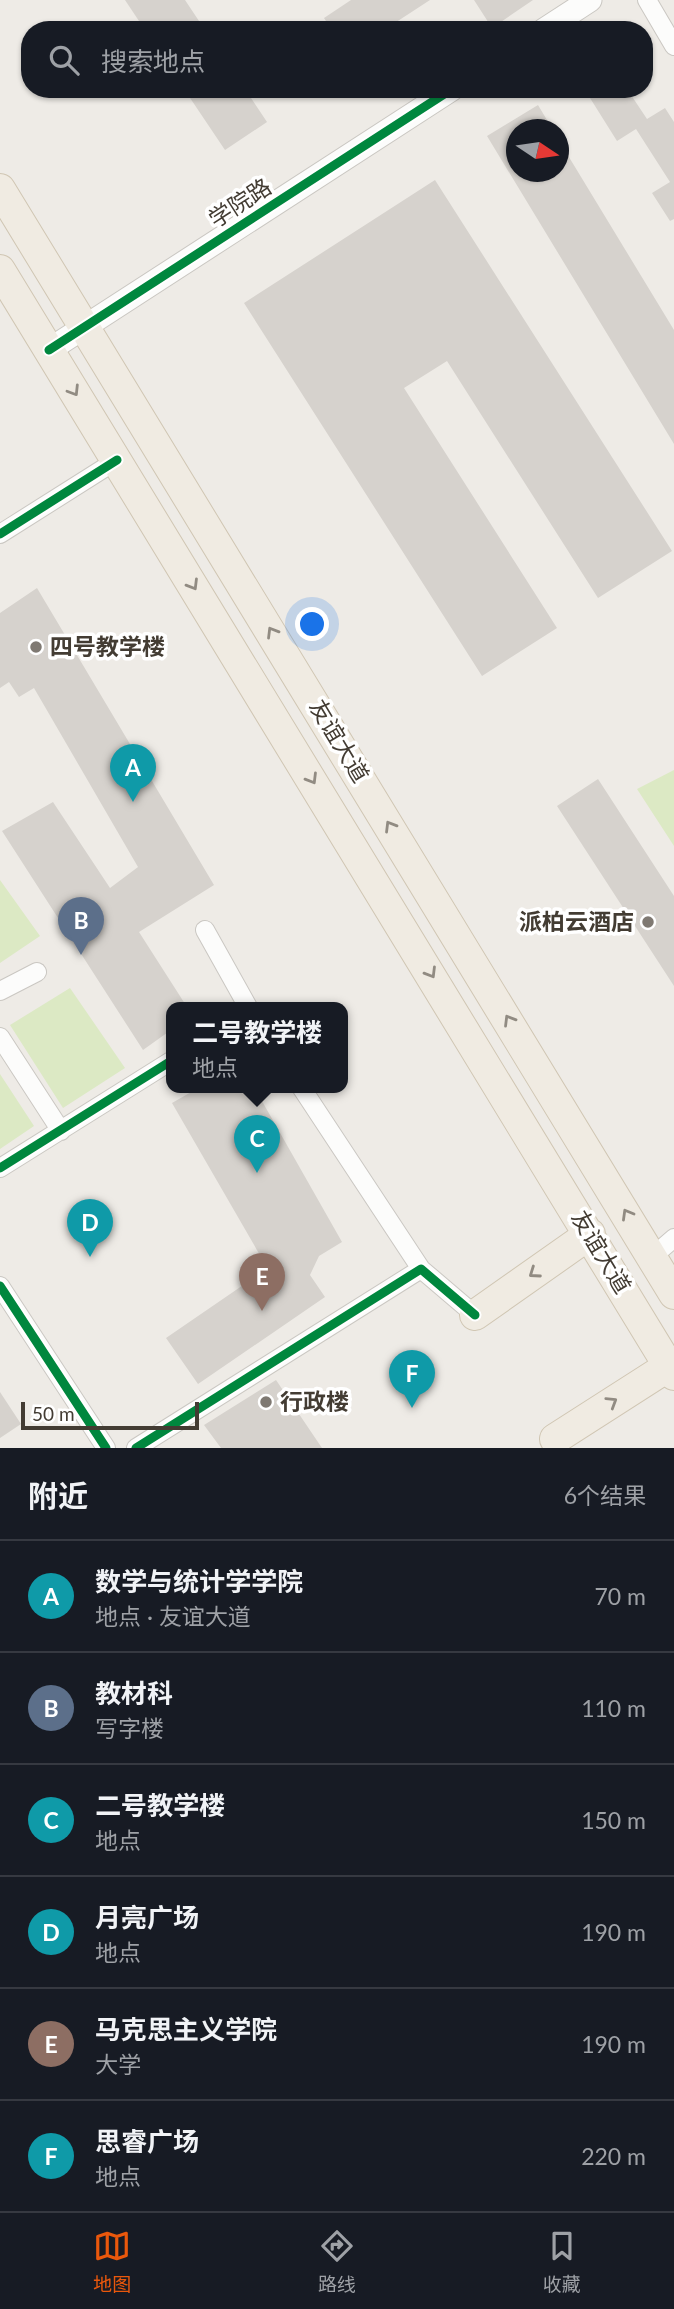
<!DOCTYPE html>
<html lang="zh">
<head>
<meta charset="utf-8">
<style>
  :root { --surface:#171b24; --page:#20242c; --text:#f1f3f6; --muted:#9ea1a6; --line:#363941; --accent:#ea580c }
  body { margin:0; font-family:Lato,"Noto Sans SC",sans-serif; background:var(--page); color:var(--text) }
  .compass { position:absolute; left:506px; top:119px; width:63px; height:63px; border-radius:50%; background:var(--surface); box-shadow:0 2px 5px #0004; rotate:103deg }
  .scale { position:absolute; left:21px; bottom:18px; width:178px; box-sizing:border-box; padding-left:7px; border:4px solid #433c33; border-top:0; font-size:19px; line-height:24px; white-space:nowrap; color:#433c33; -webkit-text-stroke:5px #fff; paint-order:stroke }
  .you { position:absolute; left:313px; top:625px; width:24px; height:24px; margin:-18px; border:5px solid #fff; border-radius:50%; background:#1a73e8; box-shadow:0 0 0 10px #1a73e833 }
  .badge { display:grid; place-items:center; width:46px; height:46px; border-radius:50%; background:var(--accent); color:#fff; font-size:23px; font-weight:700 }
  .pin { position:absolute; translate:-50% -58px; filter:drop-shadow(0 2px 4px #0008) }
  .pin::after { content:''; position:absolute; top:37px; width:24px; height:21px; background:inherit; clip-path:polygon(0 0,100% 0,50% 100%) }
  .popup { position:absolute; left:166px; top:1002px; width:182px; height:91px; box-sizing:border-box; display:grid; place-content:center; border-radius:14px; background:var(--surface); filter:drop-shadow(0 2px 5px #0005); font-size:23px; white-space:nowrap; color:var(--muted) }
  .popup b { font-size:26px; color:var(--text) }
  .popup::after { content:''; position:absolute; left:50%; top:100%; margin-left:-14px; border:14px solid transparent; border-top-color:var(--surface) }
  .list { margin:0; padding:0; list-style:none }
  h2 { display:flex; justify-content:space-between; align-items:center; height:91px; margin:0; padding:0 28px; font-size:30px }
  h2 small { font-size:23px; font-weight:400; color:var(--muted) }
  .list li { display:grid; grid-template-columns:46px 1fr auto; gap:21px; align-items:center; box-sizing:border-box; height:112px; padding:0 28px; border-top:2px solid var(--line) }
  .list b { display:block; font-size:26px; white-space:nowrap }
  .list p { margin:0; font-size:23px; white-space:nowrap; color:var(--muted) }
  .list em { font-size:23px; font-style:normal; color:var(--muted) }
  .icon { flex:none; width:38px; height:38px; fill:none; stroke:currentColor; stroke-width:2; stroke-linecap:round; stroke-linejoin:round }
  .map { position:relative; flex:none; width:674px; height:1448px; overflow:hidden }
  .search { position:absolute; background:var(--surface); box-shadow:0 2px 5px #0004; left:21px; right:21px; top:21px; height:77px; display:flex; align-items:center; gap:18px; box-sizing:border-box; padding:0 24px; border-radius:28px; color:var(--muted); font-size:26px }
  .sheet { height:763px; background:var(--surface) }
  nav { display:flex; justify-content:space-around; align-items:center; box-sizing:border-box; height:98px; border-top:2px solid var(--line); background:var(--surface); font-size:19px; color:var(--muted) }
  nav a { display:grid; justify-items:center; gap:4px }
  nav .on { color:var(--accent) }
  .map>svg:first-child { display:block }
  .green { fill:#dce9c4 }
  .building { fill:#d6d2cd }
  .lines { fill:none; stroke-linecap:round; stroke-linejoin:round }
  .minor-casing { stroke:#cac7c2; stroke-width:20 }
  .tertiary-casing { stroke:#cac7c2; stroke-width:25 }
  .primary-casing { stroke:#d0c6b3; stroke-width:32 }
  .minor { stroke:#fcfcfb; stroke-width:18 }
  .tertiary { stroke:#fcfcfb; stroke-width:23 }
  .primary { stroke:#f0ebe2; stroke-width:30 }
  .cycleway-casing { stroke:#fff; stroke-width:13 }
  .cycleway { stroke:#00873e; stroke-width:9 }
  .oneway { stroke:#918b82 }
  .poi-dot { fill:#7f7972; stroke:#fff; stroke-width:2.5 }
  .labels { text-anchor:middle; stroke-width:7; stroke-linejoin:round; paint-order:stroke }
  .street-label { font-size:23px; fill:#433c33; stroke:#fff }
  .poi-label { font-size:23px; font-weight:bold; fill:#433c33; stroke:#fff; text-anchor:start }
</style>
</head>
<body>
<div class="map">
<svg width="674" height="1448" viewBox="0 0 674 1448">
  <rect width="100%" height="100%" fill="#eeebe6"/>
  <!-- green -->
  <path class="green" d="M674 770V846L637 789Z
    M0 880 40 936 0 963Z
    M70 988 125 1068 63 1108 10 1025Z
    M0 1074 34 1126 0 1149Z"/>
  <!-- building -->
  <path class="building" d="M125 0H185L205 30H145Z
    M351 0H430L384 30H332L324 18Z
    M474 0H533L492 28Z
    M184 89H245L267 122 225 150Z
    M604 89H627L647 119 665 108 674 122V219L670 221 652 193 670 182 636 129 617 141 590 98Z
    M538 105 553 130H516V172H558V139L674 330V444L487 136Z
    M435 180 672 551 598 598 447 361 404 388 557 628 482 676 244 303Z
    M37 588 214 885 139 932 187 1007H171V1030L143 1050 2 831 53 802 110 888 138 867 34 688 19 697 9 682 0 688V613Z
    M598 779 674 896V986L557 806Z
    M200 1087H254L342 1242 319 1256 310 1275 325 1297 198 1384 166 1338 252 1279 261 1257 172 1103Z
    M276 1380 322 1448H221L204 1425Z
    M0 1392 21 1424 0 1438Z"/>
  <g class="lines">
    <defs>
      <path id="minor" d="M647 0 674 46
        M0 534 117 460
        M205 930 248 1007
        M0 991 37 972
        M0 1037 61 1131
        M301 1087 421 1269
        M0 1168 171 1061
        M652 1257 674 1238
        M0 1286 106 1448
        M136 1448 421 1269 475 1315"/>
      <path id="tertiary" d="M544 30 590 0
        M49 350 452 89"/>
      <path id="primary" d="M0 189 674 1294
        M0 270 674 1375
        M475 1315 590 1234
        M555 1439 669 1366"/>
    </defs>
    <!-- minor casing -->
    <use href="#minor" class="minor-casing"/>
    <!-- tertiary casing -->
    <use href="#tertiary" class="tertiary-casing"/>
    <!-- primary casing -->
    <use href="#primary" class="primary-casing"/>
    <!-- minor -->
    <use href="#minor" class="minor"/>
    <!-- tertiary -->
    <use href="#tertiary" class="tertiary"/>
    <!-- primary -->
    <use href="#primary" class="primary"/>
    <defs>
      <path id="cycleway" d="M49 350 452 89
        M0 534 117 460
        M0 1168 171 1061
        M0 1286 106 1448
        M136 1448 421 1269 475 1315"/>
    </defs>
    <!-- cycleway casing -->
    <use href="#cycleway" class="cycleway-casing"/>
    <!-- cycleway -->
    <use href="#cycleway" class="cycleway"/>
  </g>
  <!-- one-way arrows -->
  <defs><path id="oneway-chevron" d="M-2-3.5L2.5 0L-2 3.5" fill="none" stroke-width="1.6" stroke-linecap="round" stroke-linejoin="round" transform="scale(1.75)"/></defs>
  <g class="oneway">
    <use href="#oneway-chevron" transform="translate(74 391) rotate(58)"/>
    <use href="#oneway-chevron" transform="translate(193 585) rotate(59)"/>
    <use href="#oneway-chevron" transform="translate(272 632) rotate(-121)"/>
    <use href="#oneway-chevron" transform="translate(312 779) rotate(59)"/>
    <use href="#oneway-chevron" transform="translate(390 826) rotate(-121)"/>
    <use href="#oneway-chevron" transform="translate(431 973) rotate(59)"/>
    <use href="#oneway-chevron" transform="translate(509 1020) rotate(-121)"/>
    <use href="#oneway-chevron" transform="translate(627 1214) rotate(-120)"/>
    <use href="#oneway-chevron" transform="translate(534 1273) rotate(145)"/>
    <use href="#oneway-chevron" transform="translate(612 1402) rotate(-32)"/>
  </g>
  <!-- markers -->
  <g class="poi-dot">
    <circle cx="36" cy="647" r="7"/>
    <circle cx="648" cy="922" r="7"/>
    <circle cx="266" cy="1402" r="7"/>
  </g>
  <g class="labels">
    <!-- street labels -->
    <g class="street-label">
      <text transform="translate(240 203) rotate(-33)" y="8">学院路</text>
      <text transform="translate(339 741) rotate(59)" y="8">友谊大道</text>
      <text transform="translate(601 1252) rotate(59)" y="8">友谊大道</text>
    </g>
    <!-- poi labels -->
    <g class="poi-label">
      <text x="50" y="655">四号教学楼</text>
      <text x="634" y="930" text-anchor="end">派柏云酒店</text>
      <text x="280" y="1410">行政楼</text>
    </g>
  </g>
</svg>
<svg class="compass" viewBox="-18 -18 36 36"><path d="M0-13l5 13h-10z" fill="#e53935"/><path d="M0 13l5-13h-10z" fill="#9ea1a6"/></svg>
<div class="scale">50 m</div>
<div class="you"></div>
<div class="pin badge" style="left:133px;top:802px;background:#0f9aa8">A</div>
<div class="pin badge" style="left:81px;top:955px;background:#5c6f8a">B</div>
<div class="pin badge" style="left:257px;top:1173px;background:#0f9aa8">C</div>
<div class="popup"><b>二号教学楼</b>地点</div>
<div class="pin badge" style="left:90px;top:1257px;background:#0f9aa8">D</div>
<div class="pin badge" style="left:262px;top:1311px;background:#8d6e63">E</div>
<div class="pin badge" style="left:412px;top:1408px;background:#0f9aa8">F</div>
<div class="search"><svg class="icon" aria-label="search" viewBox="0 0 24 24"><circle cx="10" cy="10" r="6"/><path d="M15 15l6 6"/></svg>搜索地点</div>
</div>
<section class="sheet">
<h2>附近<small>6个结果</small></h2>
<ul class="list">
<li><span class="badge" style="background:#0f9aa8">A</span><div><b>数学与统计学学院</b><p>地点 · 友谊大道</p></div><em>70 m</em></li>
<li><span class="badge" style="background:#5c6f8a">B</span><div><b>教材科</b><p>写字楼</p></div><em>110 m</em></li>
<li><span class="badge" style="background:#0f9aa8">C</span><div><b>二号教学楼</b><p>地点</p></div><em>150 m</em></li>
<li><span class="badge" style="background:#0f9aa8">D</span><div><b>月亮广场</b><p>地点</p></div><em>190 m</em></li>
<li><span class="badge" style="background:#8d6e63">E</span><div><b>马克思主义学院</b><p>大学</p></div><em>190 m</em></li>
<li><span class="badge" style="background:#0f9aa8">F</span><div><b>思睿广场</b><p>地点</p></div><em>220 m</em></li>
</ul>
</section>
<nav>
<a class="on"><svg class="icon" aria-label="map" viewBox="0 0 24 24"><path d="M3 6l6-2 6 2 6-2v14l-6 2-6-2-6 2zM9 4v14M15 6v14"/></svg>地图</a>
<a><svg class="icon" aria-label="directions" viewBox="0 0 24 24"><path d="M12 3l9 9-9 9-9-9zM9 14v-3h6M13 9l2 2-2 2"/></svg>路线</a>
<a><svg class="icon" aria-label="saved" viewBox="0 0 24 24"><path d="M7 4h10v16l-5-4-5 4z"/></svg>收藏</a>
</nav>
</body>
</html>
